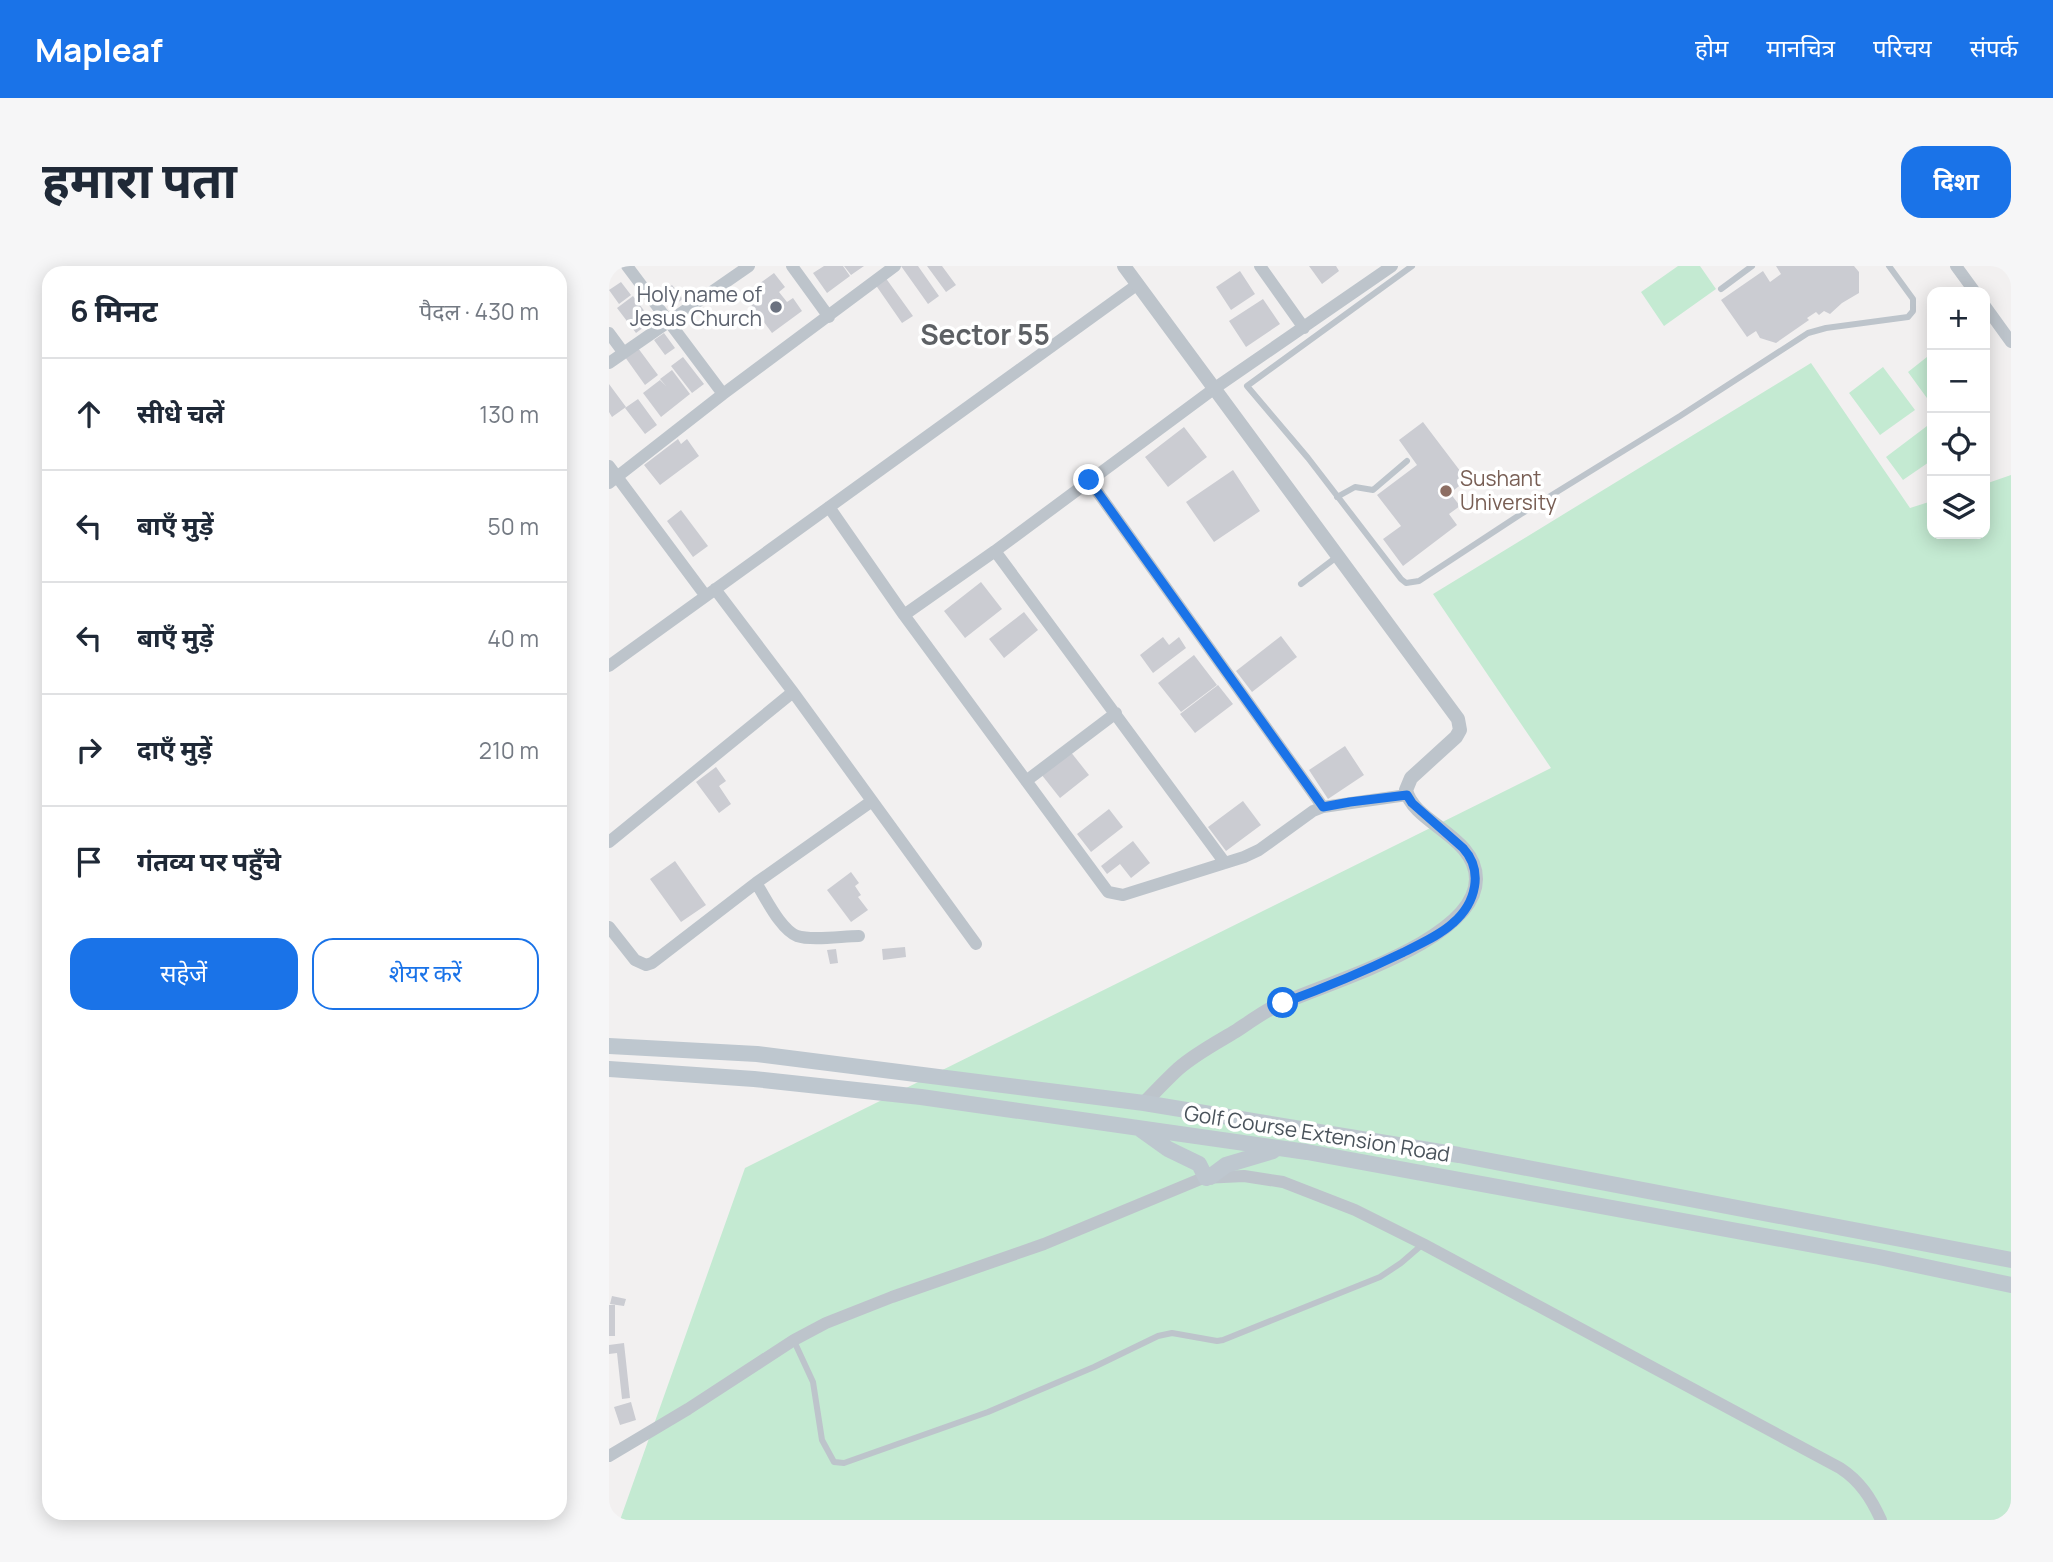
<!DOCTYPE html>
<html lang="hi">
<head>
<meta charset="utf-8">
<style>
  :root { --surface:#fff; --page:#f6f6f7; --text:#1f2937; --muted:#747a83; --line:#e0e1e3; --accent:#1a73e8 }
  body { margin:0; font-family:Manrope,"Noto Sans Devanagari",sans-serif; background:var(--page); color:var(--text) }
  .controls { position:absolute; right:21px; top:21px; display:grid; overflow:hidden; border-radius:14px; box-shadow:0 4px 18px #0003 }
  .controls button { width:63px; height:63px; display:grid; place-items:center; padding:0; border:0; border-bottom:2px solid var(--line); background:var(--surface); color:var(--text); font:35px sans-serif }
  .stop { position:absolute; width:21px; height:21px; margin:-16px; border:5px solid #1a73e8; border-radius:50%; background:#fff }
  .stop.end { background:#1a73e8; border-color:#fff; box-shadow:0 2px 7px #0008 }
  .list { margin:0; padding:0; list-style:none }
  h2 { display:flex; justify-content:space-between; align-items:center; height:91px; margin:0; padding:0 28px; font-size:30px }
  h2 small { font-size:23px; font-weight:400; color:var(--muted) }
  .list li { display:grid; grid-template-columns:46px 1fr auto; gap:21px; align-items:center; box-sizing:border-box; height:112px; padding:0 28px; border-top:2px solid var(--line) }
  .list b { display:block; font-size:26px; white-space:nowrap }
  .list em { font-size:23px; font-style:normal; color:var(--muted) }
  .actions { display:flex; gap:14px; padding:21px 28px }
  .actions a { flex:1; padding:16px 0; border:2px solid var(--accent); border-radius:21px; text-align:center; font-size:24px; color:var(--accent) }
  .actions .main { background:var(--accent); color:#fff }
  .icon { flex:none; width:38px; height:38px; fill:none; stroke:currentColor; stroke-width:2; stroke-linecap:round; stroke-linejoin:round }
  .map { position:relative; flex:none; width:1402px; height:1254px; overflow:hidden; border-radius:21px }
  header { display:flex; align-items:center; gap:42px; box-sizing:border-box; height:98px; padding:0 35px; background:var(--accent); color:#fff }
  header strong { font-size:33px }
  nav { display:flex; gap:38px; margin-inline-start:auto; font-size:24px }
  .intro { display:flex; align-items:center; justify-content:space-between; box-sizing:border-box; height:168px; padding:0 42px }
  h1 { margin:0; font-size:49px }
  .button { padding:18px 32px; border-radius:21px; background:var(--accent); color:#fff; font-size:24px; font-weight:700 }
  main { display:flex; gap:42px; padding:0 42px }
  aside { flex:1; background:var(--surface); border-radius:21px; box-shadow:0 4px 18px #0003 }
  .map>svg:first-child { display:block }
  .green { fill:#c4ead2 }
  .building { fill:#cbccd2 }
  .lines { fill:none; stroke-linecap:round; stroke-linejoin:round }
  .service { stroke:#bdc4cb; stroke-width:6 }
  .minor { stroke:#bdc4cb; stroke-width:12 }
  .tertiary { stroke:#bdc4cb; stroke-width:14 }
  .secondary { stroke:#bec7cf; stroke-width:16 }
  .route { stroke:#1a73e8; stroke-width:9 }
  .worship-dot { fill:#6b7280; stroke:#fff; stroke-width:2.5 }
  .education-dot { fill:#8d6e63; stroke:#fff; stroke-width:2.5 }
  .labels { text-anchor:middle; stroke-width:7; stroke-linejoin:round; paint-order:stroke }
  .worship-label { font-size:21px; fill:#5b616d; stroke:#fff; text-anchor:end }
  .education-label { font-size:21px; fill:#785e54; stroke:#fff; text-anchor:start }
  .street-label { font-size:21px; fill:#4a535b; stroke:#fff }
  .district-label { font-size:28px; font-weight:bold; fill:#5d6064; stroke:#fff }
</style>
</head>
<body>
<header>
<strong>Mapleaf</strong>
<nav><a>होम</a><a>मानचित्र</a><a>परिचय</a><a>संपर्क</a></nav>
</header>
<div class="intro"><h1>हमारा पता</h1><a class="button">दिशा</a></div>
<main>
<aside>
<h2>6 मिनट<small>पैदल · 430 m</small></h2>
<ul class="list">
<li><svg class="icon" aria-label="ahead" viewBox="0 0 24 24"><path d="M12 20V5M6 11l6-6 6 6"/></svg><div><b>सीधे चलें</b></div><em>130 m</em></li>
<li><svg class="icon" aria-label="left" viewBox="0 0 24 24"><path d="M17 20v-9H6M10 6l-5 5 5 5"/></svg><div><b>बाएँ मुड़ें</b></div><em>50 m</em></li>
<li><svg class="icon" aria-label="left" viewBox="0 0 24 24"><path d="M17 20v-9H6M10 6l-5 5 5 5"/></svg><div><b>बाएँ मुड़ें</b></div><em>40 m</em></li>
<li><svg class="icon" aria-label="right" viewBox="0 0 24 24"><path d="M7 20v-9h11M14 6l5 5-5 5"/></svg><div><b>दाएँ मुड़ें</b></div><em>210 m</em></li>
<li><svg class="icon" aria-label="arrive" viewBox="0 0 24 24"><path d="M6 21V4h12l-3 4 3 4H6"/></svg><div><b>गंतव्य पर पहुँचे</b></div></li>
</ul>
<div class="actions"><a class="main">सहेजें</a><a>शेयर करें</a></div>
</aside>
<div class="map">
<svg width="1402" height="1254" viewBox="0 0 1402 1254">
  <rect width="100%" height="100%" fill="#f2f0f0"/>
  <!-- green -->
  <path class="green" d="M1069 0H1091L1107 23 1055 60 1032 26Z
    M1323 87V139L1299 106Z
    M1202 97 1301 242 1323 235V268H1376V218L1402 209V1254H11L136 902 942 502 824 328Z
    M1274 101 1306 144 1271 169 1240 127Z
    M1318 160 1323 167V194L1294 214 1277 191Z"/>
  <!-- building -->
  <path class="building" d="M215 0H234L241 10 218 27 204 7Z
    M235 0H255L242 9Z
    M292 0H309L330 30 319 38Z
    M318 0H333L347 19 337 26Z
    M700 0H727L730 5 713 18Z
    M1167 0H1245L1250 6V27L1233 37 1221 48 1215 45 1210 49 1207 46 1198 52 1200 54 1167 77 1151 72 1147 65 1138 71 1112 34 1154 5 1161 16 1172 8Z
    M631 5 646 28 622 44 607 21Z
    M165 7 176 21 170 26 178 36 184 32 193 45 163 67 135 29Z
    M276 11 304 50 293 57 266 18Z
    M12 16 22 29 10 38 0 24Z
    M63 19 74 33 65 39 55 25Z
    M24 30 43 55 27 67 8 42Z
    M654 33 671 58 637 81 620 55Z
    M55 67 66 82 56 89 45 74Z
    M29 82 49 109 36 119 16 91Z
    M74 91 95 118 83 127 62 100Z
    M63 104 81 128 52 151 34 127 51 114 57 120 51 113Z
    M0 118 17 141 3 151 0 146Z
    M29 133 48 159 36 168 16 142Z
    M814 156 858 214 841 227 851 240 840 248 848 259 794 300 774 273 792 260 768 229 808 199 790 174Z
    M575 161 598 191 559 221 536 191Z
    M69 173 72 178 78 173 90 190 51 219 35 199Z
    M624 204 651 245 605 276 577 236Z
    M72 244 99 280 84 291 58 255Z
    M372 316 393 343 356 372 335 345Z
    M415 346 429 364 395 392 380 373Z
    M672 370 688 391 643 426 627 405Z
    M554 371 560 379 570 371 577 382 544 407 531 389Z
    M585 389 608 419 572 446 549 417Z
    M609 419 624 438 586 467 571 448Z
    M736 480 755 509 719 533 700 504Z
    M461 485 480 509 451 532 432 508Z
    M107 501 117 515 110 520 122 538 110 547 87 516Z
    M634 535 652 559 617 585 599 561Z
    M500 543 514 561 482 586 468 568Z
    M524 575 541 597 522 612 511 598 498 608 492 600Z
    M66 595 97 639 72 656 41 613Z
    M242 606 250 617 246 620 252 629 249 631 259 644 242 656 218 624Z
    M296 681 297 691 274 694 273 683Z
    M227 683 229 697 221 698 218 684Z
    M3 1030 17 1033 15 1040 1 1038Z
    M0 1039H6V1070H0Z
    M15 1077 21 1132 13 1133 8 1087 0 1088V1079Z
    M22 1136 27 1154 11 1159 5 1141Z"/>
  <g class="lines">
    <!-- service -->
    <path class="service" d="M803 0 638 120 699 192 792 313 797 317 810 315 912 248 1071 150 1199 67 1217 62 1299 51 1304 45V33L1280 0
      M1112 23 1143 0
      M728 231 746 221 764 224 798 195
      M692 318 729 290
      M185 1075 204 1116 213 1174 225 1196 235 1197 379 1146 485 1101 549 1070 563 1067 608 1075 614 1074 771 1011 792 997 814 978"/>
    <!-- minor -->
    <path class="minor" d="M18 0 114 128
      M183 0 220 51
      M651 0 695 62
      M1347 0 1366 26
      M1376 40 1402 76
      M0 67 14 86
      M0 97 140 0
      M0 200 96 329
      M480 214 714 541
      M0 217 114 128 286 0
      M220 241 295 349 499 626 514 629 635 591 650 584 704 545 714 541 798 529
      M386 285 616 597
      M106 323 184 426 367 678
      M295 349 386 285 606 122 783 0
      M0 400 529 18
      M417 515 507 447
      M0 576 184 426
      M147 617C157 632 171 663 188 670 203 675 234 670 250 670
      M0 661 26 694 37 699 43 697 147 617 263 535
      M0 1190 79 1143 185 1074 217 1057 283 1031 435 978 594 912 635 910 674 916 746 944 814 978 1231 1202C1251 1215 1262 1232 1272 1254"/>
    <!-- tertiary -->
    <path class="tertiary" d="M515 0 849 453 851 464 847 471 802 512 797 524C804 557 867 570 867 613 867 677 711 718 663 742 650 749 639 757 627 765 607 777 586 788 569 803 557 814 546 826 535 837"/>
    <!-- secondary -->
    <path class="secondary" d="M0 780 148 788 535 837 850 889 1402 994
      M0 803 145 813 312 831 698 886 1270 991 1402 1019
      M531 863 559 883 590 898 597 912
      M601 911 617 899 664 885"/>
  </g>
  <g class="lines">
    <!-- route -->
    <path class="route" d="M480 214 714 541 741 536 798 529 803 537 854 582C875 605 867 637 844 657 830 670 810 678 793 687 754 706 715 722 674 737"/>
  </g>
  <!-- markers -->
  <circle class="worship-dot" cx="167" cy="41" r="7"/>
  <circle class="education-dot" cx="837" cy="225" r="7"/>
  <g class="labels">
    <!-- worship labels -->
    <g class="worship-label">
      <text x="153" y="36">Holy name of<tspan x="153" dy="24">Jesus Church</tspan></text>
    </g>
    <!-- education labels -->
    <g class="education-label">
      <text x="851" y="220">Sushant<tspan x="851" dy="24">University</tspan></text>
    </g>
    <!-- street labels -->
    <g class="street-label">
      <text transform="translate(708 868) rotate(9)" y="7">Golf Course Extension Road</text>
    </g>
    <!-- district labels -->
    <g class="district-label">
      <text x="376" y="79">Sector 55</text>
    </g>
  </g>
</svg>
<div class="controls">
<button>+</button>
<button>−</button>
<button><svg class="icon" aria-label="locate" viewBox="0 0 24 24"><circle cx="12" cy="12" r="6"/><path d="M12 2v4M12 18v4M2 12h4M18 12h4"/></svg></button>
<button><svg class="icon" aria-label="layers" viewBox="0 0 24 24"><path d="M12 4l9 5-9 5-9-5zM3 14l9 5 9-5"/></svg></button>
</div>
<div class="stop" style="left:674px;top:737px"></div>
<div class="stop end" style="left:480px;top:214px"></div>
</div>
</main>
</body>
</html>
